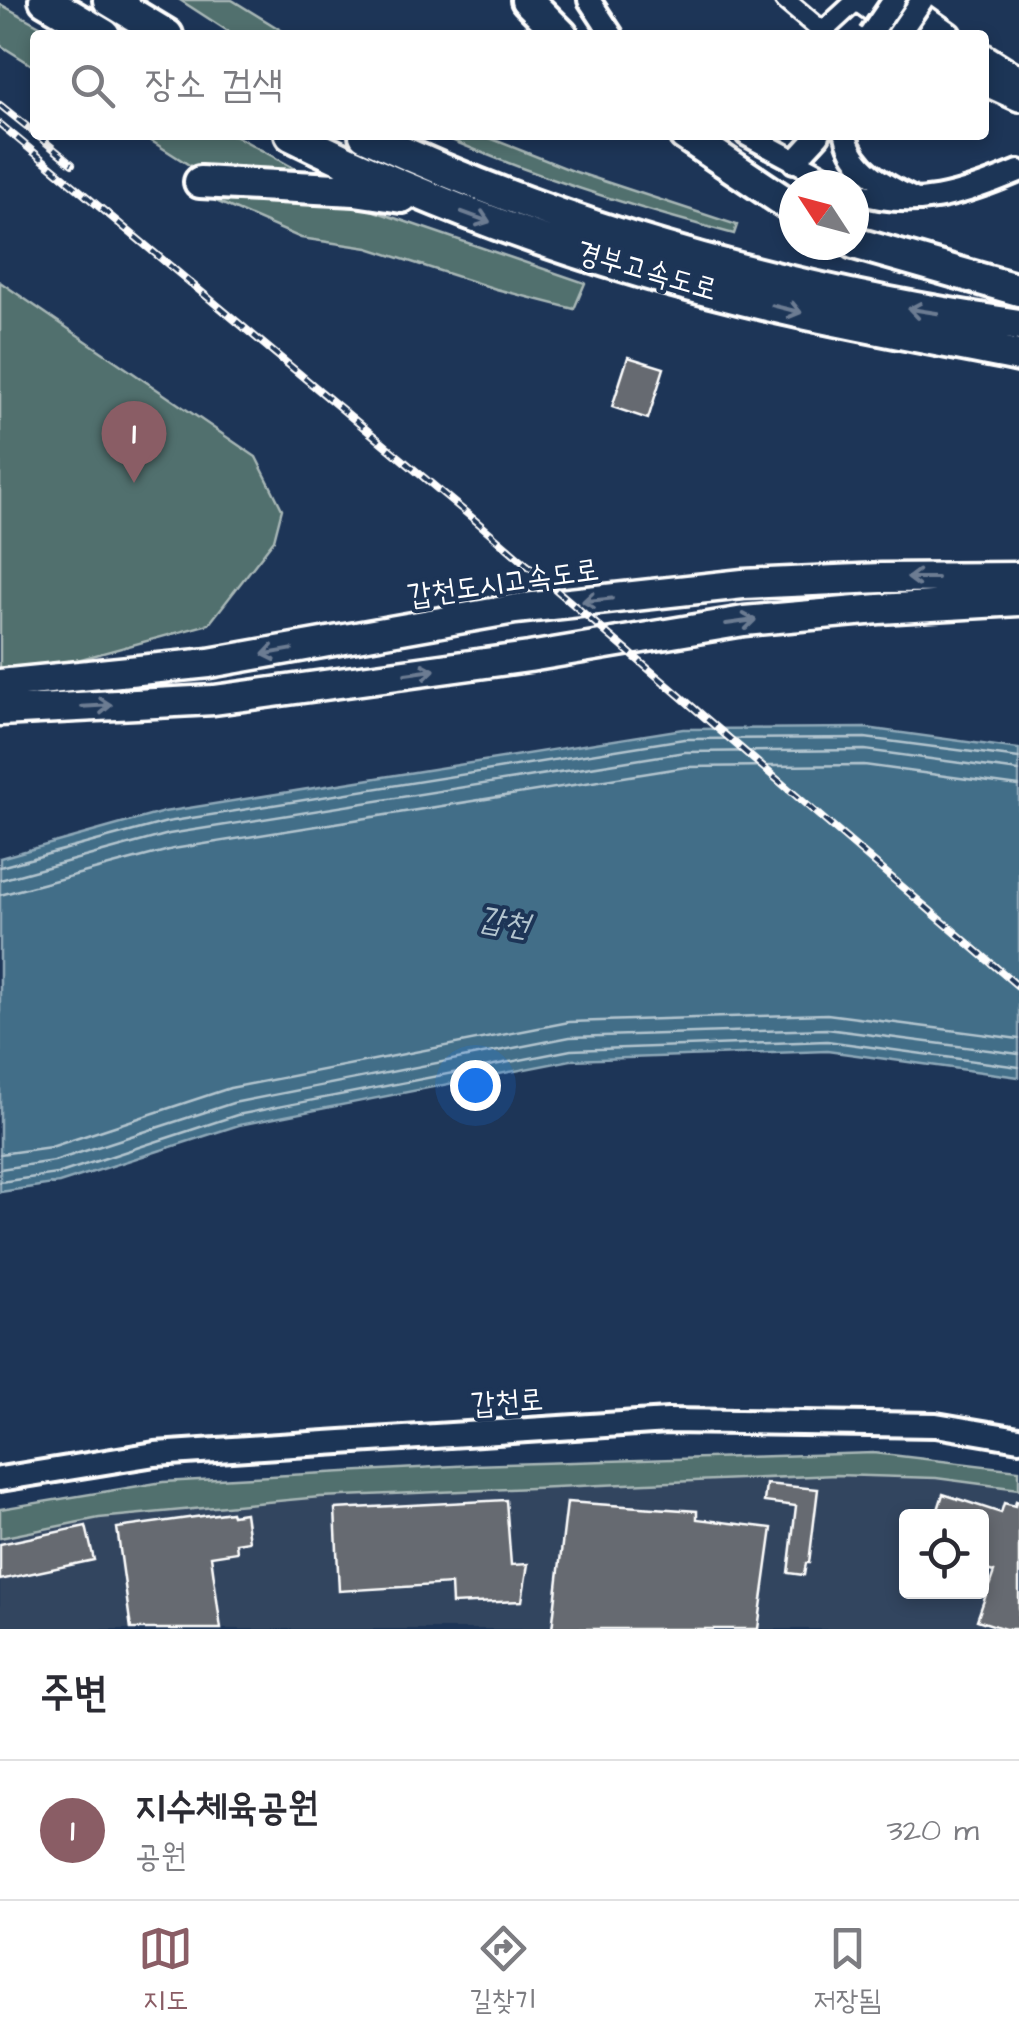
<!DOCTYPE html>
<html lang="ko">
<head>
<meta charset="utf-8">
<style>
  :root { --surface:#fff; --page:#f7f7f7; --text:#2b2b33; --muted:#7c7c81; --line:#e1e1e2; --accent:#8a5d65 }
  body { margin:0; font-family:"Architects Daughter","Poor Story",sans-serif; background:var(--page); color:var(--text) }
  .controls { position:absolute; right:30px; bottom:30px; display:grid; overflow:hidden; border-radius:10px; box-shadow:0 5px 15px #0003 }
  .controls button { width:90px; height:90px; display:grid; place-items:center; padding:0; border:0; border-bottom:2px solid var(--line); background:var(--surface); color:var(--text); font:50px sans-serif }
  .compass { position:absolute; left:779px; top:170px; width:90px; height:90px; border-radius:50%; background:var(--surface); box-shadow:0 5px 15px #0003; rotate:306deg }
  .you { position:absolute; left:475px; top:1085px; width:35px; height:35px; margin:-25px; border:8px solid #fff; border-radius:50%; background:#1a73e8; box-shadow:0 0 0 15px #1a73e833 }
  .badge { display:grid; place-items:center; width:65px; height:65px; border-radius:50%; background:var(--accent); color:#fff; font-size:32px; font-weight:700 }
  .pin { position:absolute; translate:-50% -82px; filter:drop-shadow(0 2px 5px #0008) }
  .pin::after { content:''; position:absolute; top:52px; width:35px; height:30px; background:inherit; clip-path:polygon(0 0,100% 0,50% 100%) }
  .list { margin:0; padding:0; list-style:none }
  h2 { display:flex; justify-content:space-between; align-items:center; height:130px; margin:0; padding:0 40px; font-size:42px }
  h2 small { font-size:32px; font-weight:400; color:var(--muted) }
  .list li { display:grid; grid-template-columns:65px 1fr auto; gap:30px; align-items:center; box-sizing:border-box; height:140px; padding:0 40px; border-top:2px solid var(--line) }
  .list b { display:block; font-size:38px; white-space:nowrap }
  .list p { margin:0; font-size:32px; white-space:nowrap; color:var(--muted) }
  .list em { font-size:32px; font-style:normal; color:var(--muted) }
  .icon { flex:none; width:55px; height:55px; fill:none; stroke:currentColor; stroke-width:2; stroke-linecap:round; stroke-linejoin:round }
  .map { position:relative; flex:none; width:1019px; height:1629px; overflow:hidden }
  .search { position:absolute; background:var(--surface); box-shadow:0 5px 15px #0003; left:30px; right:30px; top:30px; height:110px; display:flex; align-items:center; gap:25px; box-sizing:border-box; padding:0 35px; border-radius:10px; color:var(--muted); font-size:38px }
  .sheet { height:270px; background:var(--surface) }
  nav { display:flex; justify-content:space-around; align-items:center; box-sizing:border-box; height:140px; border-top:2px solid var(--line); background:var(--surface); font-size:28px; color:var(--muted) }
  nav a { display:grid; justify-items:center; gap:5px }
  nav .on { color:var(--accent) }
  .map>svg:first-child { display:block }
  .built { fill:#33455f; fill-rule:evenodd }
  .green { fill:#516f6e; stroke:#a8b7b6; stroke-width:2.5 }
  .water { fill:#426e88; stroke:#8ea8b8; stroke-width:2.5 }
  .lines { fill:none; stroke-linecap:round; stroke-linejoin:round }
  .shore { stroke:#b3c5cf; stroke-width:2.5 }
  .building { fill:#666b71; stroke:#fff; stroke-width:2.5 }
  .minor-casing { stroke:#fff; stroke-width:25 }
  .tertiary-casing { stroke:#fff; stroke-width:28 }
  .secondary-casing { stroke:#fff; stroke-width:30 }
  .primary-casing { stroke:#fff; stroke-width:32 }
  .trunk-casing { stroke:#fff; stroke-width:35 }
  .motorway-casing { stroke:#fff; stroke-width:38 }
  .minor { stroke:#1d3557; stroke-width:18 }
  .tertiary { stroke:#1d3557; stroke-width:20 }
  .secondary { stroke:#1d3557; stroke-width:22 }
  .primary { stroke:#1d3557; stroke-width:25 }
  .trunk { stroke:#1d3557; stroke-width:28 }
  .motorway { stroke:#1d3557; stroke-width:30 }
  .rail-casing { stroke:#fff; stroke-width:8 }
  .rail { stroke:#1d3557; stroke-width:4; stroke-dasharray:11; stroke-linecap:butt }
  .tertiary-bridge-casing { stroke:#fff; stroke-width:28; stroke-linecap:butt }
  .tertiary-bridge { stroke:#1d3557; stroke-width:20 }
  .oneway { stroke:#6c7c92 }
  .labels { text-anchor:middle; stroke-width:8; stroke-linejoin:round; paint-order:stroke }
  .street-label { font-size:30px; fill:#fff; stroke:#1d3557 }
  .water-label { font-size:32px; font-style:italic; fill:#b3c5cf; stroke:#1d3557 }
</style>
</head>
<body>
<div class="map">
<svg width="1019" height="1629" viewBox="0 0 1019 1629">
  <rect width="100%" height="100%" fill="#1d3557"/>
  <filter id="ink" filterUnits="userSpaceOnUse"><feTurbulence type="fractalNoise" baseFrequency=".01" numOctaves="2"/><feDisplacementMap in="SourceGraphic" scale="20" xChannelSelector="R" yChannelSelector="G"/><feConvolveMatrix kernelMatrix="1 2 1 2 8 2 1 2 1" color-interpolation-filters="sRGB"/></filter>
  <g filter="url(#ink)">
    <!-- built -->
    <path class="built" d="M836 1475 936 1478 1019 1489V1629H0V1538L99 1518 320 1497ZM906 1516H982V1592H906Z"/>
    <!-- green -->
    <path class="green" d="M180 0H232L289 35H234Z
      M0 4 56 35H35V67L0 45Z
      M142 135H234L294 168 291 177 205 175Z
      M440 135H482L573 171 737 225 734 234C635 208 535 177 440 135Z
      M213 189 345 201 585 283 574 309 496 289 368 248 301 238 209 198Z
      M0 282 256 457 282 509 274 540 209 624 41 670 0 677Z
      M874 1453 1019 1470V1489L936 1478 836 1475 320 1497 99 1518 0 1538V1509L163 1482 473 1465Z"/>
    <!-- water -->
    <path class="water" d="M866 728 1019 749V1077L827 1051 571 1060 239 1125 59 1183 0 1192V858L164 812 683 729Z"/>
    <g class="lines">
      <!-- shore -->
      <path class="shore" d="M0 867 167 822 684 739 865 738 1019 758
        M0 880 169 834 685 752 865 750 1019 771
        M0 895 173 849 686 767 864 765 1019 786
        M0 1154 51 1147 230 1088 569 1022 827 1014 1019 1039
        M0 1169 54 1161 233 1103 570 1037 827 1029 1019 1054
        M0 1182 57 1174 237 1115 571 1050 827 1041 1019 1067"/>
    </g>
    <!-- building -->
    <path class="building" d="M628 357 664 368 648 419 612 407Z
      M766 1484 818 1489 809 1563H806L804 1575 788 1573 796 1506 764 1502Z
      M943 1494 1001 1513 1004 1503 1015 1506 1016 1501 1019 1502V1629H1005L977 1620 994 1572 982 1569V1516H936Z
      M506 1500 511 1565 528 1564 522 1601 452 1604 451 1584 339 1591 335 1509Z
      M567 1502 697 1511V1519L772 1528 758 1629H552Z
      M231 1512 232 1515 245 1513 249 1541 236 1543 237 1552 211 1556 221 1629H131L117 1528Z
      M86 1526 94 1560 0 1580V1544Z"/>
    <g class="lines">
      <defs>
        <path id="minor" d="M785 0 823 32
          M819 35 857 0"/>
        <path id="tertiary" d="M589 0 612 35
          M747 135 840 185
          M846 135C853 169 885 185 914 199
          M794 162 819 135
          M854 192C916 211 961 195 1019 171"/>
        <path id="secondary" d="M0 1479 155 1454 668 1421 936 1425 1019 1439"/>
        <path id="primary" d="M861 0 910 35
          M898 0 948 35
          M984 57 1019 79
          M984 82 1019 98"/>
        <path id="trunk" d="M0 684 209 663 515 609 743 584 881 578 1019 577
          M0 711 214 700 529 657 744 621 879 609 1019 601"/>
        <path id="motorway" d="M45 0 104 35
          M109 0 167 35
          M527 0 562 35
          M291 135C450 214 621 273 794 311 869 328 944 341 1019 356
          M365 135C573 233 792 292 1019 325
          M685 135 794 208
          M200 182 355 190 402 197
          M854 243 1019 290"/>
      </defs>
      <!-- minor casing -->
      <use href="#minor" class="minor-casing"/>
      <!-- tertiary casing -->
      <use href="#tertiary" class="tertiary-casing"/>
      <!-- secondary casing -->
      <use href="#secondary" class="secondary-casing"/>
      <!-- primary casing -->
      <use href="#primary" class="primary-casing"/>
      <!-- trunk casing -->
      <use href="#trunk" class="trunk-casing"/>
      <!-- motorway casing -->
      <use href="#motorway" class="motorway-casing"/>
      <!-- minor -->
      <use href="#minor" class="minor"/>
      <!-- tertiary -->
      <use href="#tertiary" class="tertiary"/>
      <!-- secondary -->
      <use href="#secondary" class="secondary"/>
      <!-- primary -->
      <use href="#primary" class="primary"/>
      <!-- trunk -->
      <use href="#trunk" class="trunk"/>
      <!-- motorway -->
      <use href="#motorway" class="motorway"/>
      <defs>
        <path id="rail" d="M0 105 35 133
          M0 124 476 521 1019 987
          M37 135 72 164"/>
      </defs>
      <!-- rail casing -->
      <use href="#rail" class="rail-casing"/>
      <!-- rail -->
      <use href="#rail" class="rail"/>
      <defs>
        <path id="tertiary-bridge" d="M870 35 894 0
          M898 35 922 0"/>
      </defs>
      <!-- tertiary-bridge casing -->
      <use href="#tertiary-bridge" class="tertiary-bridge-casing"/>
      <!-- tertiary-bridge -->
      <use href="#tertiary-bridge" class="tertiary-bridge"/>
    </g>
    <!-- one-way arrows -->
    <defs><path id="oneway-shaft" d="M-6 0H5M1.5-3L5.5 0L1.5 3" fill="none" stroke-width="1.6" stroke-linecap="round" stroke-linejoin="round" transform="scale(2.5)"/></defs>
    <g class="oneway">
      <use href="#oneway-shaft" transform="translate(476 217) rotate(20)"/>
      <use href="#oneway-shaft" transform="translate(787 309) rotate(14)"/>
      <use href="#oneway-shaft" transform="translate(923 311) rotate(-171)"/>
      <use href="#oneway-shaft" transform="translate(922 578) rotate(180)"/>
      <use href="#oneway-shaft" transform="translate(597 600) rotate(174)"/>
      <use href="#oneway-shaft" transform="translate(741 622) rotate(-8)"/>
      <use href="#oneway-shaft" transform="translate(277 652) rotate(170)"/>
      <use href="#oneway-shaft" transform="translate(420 672) rotate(-8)"/>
      <use href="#oneway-shaft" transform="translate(97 706) rotate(-3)"/>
    </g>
  </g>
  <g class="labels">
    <!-- street labels -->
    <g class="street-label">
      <text transform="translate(647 270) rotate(16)" y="10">경부고속도로</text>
      <text transform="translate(503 582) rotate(-8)" y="10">갑천도시고속도로</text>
      <text transform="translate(507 1401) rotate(-4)" y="10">갑천로</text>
    </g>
    <!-- water labels -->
    <g class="water-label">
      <text transform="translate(504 921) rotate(10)" y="11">갑천</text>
    </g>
  </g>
</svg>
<div class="controls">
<button><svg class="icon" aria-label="locate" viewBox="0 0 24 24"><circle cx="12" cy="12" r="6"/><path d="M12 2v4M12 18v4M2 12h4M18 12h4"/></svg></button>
</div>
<svg class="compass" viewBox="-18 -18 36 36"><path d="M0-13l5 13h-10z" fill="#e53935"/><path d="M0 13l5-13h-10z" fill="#7c7c81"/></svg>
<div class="you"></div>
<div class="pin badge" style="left:134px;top:483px">1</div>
<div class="search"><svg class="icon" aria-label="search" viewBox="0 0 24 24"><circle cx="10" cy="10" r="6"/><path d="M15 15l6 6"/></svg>장소 검색</div>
</div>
<section class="sheet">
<h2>주변<small></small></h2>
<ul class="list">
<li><span class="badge">1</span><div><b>지수체육공원</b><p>공원</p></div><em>320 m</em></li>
</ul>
</section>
<nav>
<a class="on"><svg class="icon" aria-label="map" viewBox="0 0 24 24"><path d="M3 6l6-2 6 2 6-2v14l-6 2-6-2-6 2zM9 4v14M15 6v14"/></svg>지도</a>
<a><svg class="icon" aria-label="directions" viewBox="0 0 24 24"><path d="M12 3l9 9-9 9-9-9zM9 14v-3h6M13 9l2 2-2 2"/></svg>길찾기</a>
<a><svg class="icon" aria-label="saved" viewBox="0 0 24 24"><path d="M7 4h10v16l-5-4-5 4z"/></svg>저장됨</a>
</nav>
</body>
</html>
